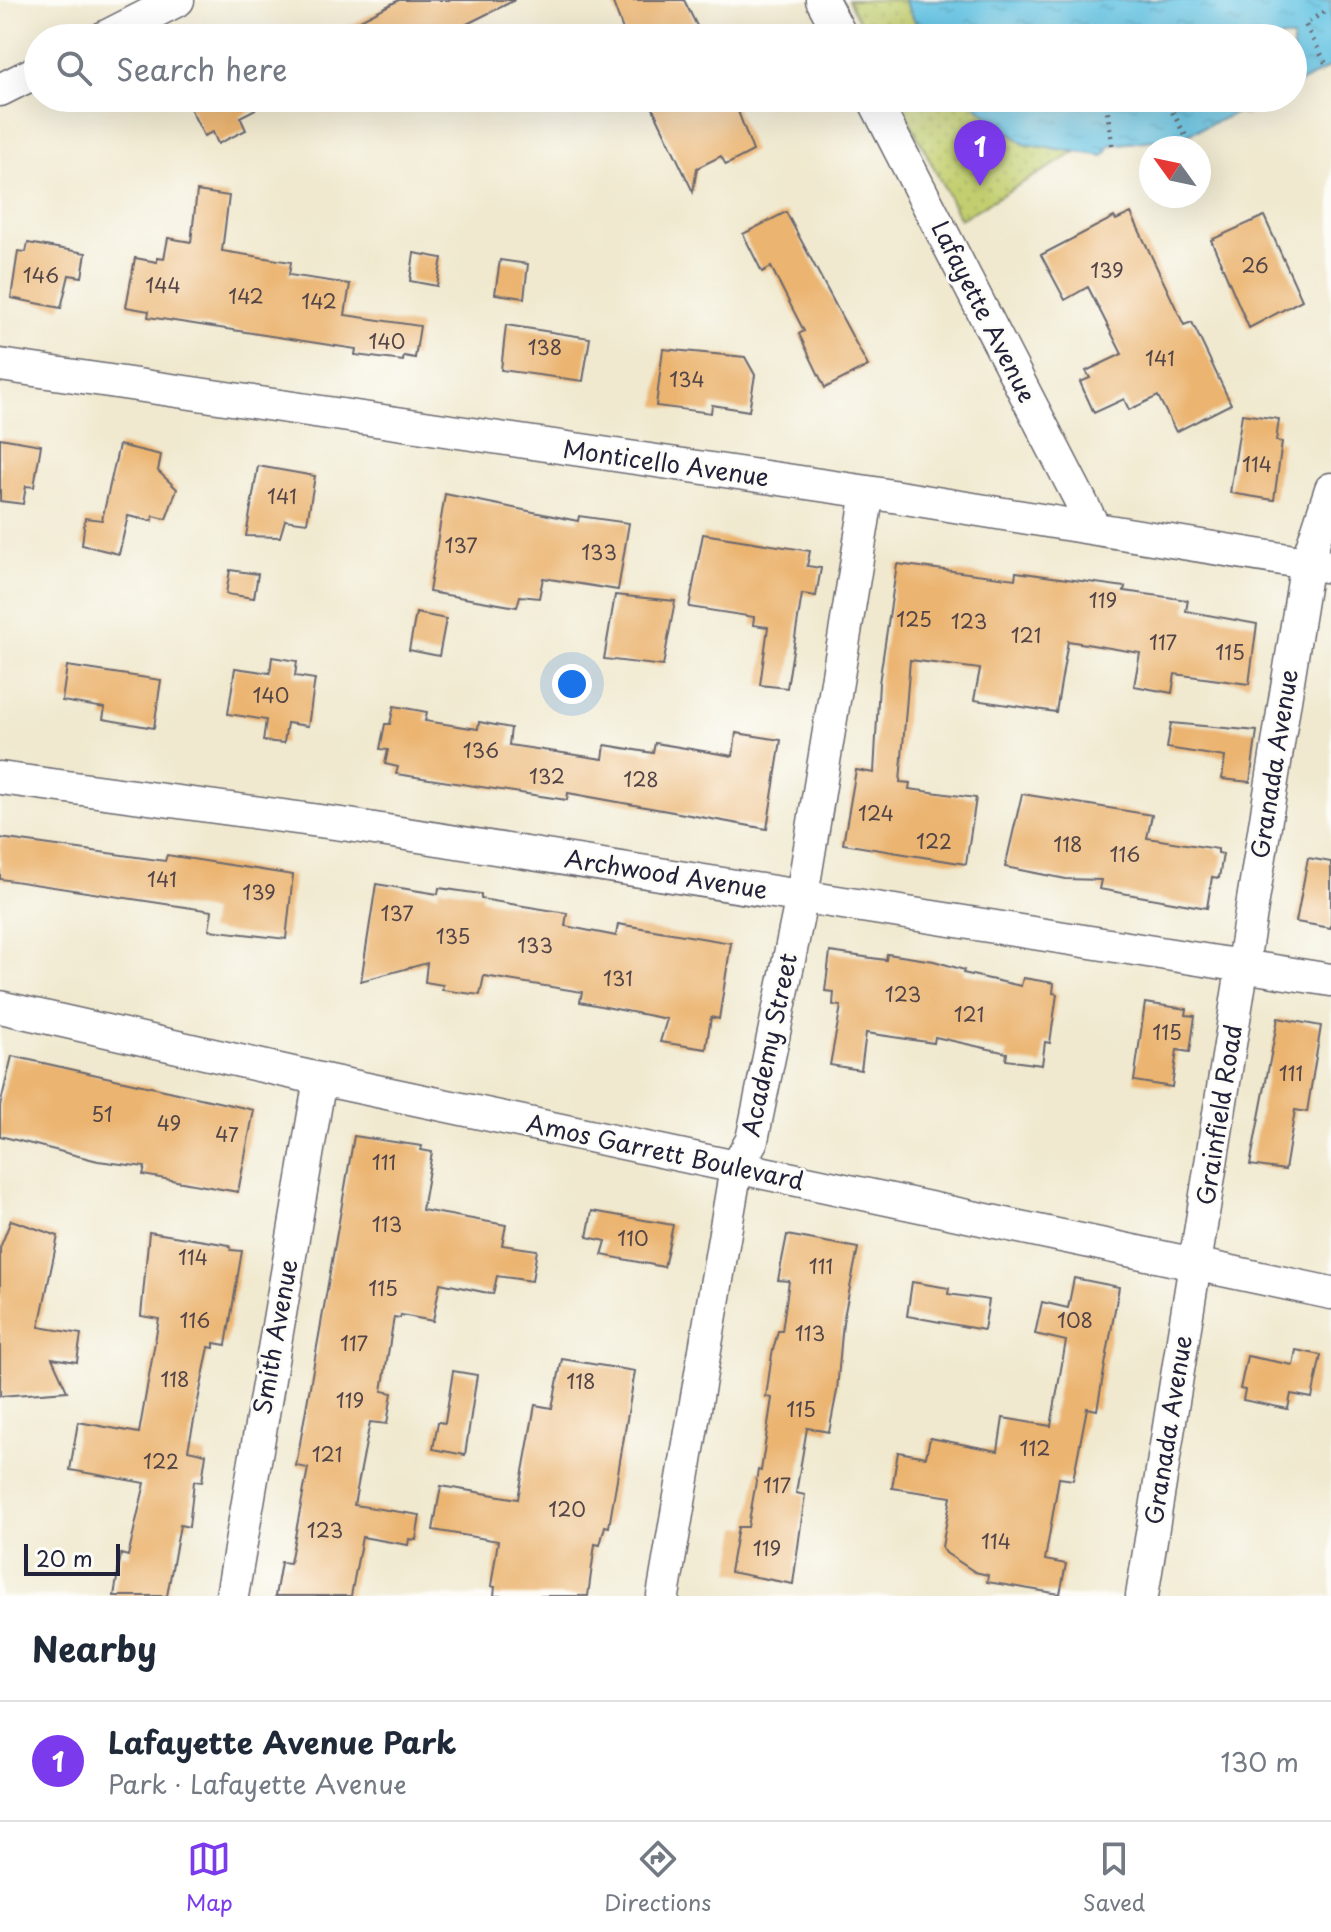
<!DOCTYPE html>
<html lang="en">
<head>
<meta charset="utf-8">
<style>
  :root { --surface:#fff; --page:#f6f6f7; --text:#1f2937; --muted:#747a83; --line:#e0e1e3; --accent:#7c3aed }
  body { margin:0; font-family:"Playpen Sans",sans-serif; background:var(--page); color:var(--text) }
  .compass { position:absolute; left:1139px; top:136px; width:72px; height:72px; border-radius:50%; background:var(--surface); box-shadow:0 8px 32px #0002; rotate:303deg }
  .scale { position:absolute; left:24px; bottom:20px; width:96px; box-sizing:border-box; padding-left:8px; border:4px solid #22223b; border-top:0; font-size:22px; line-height:28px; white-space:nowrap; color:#22223b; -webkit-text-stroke:6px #fdfcf7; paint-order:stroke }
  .you { position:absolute; left:572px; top:684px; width:28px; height:28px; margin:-20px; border:6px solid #fff; border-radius:50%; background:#1a73e8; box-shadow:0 0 0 12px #1a73e833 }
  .badge { display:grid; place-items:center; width:52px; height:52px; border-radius:50%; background:var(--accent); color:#fff; font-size:26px; font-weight:700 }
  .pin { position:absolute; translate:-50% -66px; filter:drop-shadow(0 2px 4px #0008) }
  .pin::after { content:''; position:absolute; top:42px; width:28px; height:24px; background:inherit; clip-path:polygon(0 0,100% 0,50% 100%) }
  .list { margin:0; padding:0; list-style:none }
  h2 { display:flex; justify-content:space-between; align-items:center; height:104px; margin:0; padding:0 32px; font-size:34px }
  h2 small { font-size:26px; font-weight:400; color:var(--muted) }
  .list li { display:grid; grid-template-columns:52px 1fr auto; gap:24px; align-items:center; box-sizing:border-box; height:120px; padding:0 32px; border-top:2px solid var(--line) }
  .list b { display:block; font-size:30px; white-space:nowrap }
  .list p { margin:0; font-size:26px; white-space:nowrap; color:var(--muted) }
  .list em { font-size:26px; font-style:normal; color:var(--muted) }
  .icon { flex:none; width:44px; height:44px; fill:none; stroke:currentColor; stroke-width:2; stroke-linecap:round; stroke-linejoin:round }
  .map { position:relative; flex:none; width:1331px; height:1596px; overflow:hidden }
  .search { position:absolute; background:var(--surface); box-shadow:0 8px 32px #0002; left:24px; right:24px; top:24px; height:88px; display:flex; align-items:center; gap:20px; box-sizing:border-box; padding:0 28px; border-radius:44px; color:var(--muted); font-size:30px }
  .sheet { height:224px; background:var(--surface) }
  nav { display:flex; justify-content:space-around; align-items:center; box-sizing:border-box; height:112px; border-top:2px solid var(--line); background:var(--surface); font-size:22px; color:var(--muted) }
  nav a { display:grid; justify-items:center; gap:4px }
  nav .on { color:var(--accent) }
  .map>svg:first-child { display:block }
  .park { fill:url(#park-dots); stroke:#727856; stroke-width:2 }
  .water { fill:url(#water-ripples); stroke:#447390; stroke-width:2 }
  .building { fill:#ebb46f }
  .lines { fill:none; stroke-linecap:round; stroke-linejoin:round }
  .street-casing { stroke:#6a686f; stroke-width:35 }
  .path { stroke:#6a686f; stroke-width:5; stroke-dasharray:2 6; stroke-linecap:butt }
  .street { stroke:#fff; stroke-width:32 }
  .labels { text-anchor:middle; stroke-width:6; stroke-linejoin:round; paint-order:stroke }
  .number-label { font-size:20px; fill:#544648 }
  .street-label { font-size:24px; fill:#22223b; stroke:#fdfcf7 }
</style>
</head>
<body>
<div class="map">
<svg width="1331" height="1596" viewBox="0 0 1331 1596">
  <defs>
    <pattern id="park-dots" width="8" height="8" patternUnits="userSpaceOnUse" patternTransform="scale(2)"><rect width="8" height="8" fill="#c2cf70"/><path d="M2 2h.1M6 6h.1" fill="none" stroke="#a6b162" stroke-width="1.8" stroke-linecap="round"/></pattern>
    <pattern id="water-ripples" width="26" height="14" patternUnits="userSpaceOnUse" patternTransform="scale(2)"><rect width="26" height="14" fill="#65c4e4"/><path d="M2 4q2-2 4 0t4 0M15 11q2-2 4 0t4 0" fill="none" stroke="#57a8c4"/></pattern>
  </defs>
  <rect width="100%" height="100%" fill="#fdfcf7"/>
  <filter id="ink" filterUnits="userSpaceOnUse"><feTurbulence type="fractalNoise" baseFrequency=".0125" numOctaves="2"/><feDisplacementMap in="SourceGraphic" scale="16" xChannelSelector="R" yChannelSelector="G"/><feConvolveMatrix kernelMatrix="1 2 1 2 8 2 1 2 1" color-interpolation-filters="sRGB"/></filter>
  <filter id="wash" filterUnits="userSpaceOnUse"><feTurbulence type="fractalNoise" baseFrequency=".006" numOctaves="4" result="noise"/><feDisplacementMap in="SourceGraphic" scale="32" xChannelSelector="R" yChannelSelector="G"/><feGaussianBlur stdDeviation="1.8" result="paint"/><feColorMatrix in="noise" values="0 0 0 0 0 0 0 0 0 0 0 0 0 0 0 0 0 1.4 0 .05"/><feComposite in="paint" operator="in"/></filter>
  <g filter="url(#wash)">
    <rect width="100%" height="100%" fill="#f0e9cf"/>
    <!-- park -->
    <path class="park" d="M848 0H904L924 38H868Z
      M898 98H966L1024 144 1076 152 960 219Z"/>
    <!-- water -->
    <path class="water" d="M904 0H1331V66L1293 87V38H924Z
      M966 98H1274L1244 115 1238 112 1181 137 1110 145 1104 156 1024 144Z"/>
    <g id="blocks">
      <!-- building -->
      <path class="building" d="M399 0H515L439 38H325Z
        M612 0H684L703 38H626Z
        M185 98H277L240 117 246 130 218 144 213 132 204 136Z
        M648 98H733L753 151 726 165 721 156 697 168 693 192Z
        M197 191 229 196 222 251 291 262 289 275 350 284 345 315 420 326 415 358 404 356 403 361 355 355 356 349 148 317 149 311 126 307 135 258 157 262V258L164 259 168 238 191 242Z
        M786 212 868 366 825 388 799 334 804 331 771 267 762 272 743 234Z
        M1131 213 1184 325 1192 322 1231 404 1176 432 1158 396 1129 410 1124 399 1094 413 1080 382 1090 378 1086 371 1122 354 1088 287 1065 300 1041 255 1114 217 1116 220Z
        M1264 216 1302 300 1249 328 1211 240Z
        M28 243 86 253 82 277 69 275 61 308 11 298 18 251 26 252Z
        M414 253 442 258 437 286 410 281Z
        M500 260 528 264 524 298 495 294Z
        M506 325 590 338 583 381 501 370Z
        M663 349 745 357 755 375 749 411 712 405 711 413 656 406Z
        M1242 414 1279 419 1276 441 1282 442 1274 500 1230 493Z
        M0 438 41 445 34 487 26 486 23 504 0 501Z
        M119 445 161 455 158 471 177 489 166 519 153 516 152 521 128 516 119 554 82 545 85 518 102 520Z
        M258 466 315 476 307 523 285 520 280 537 246 536Z
        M445 494 578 521 579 516 629 523 618 590 543 578 539 598 520 596 517 607 429 592Z
        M703 534 810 551 807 566 821 568 816 596 802 594 787 688 760 685 768 627 753 625 754 617 689 607Z
        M897 564 1015 579 1016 572 1125 587 1124 591 1188 600 1186 611 1257 624 1249 684 1175 674 1172 693 1134 686 1140 653 1068 641 1056 712 974 700 980 669 910 660 900 782 910 783 909 789 976 798 966 864 843 844 856 770 874 773 879 683Z
        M230 570 258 574 254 598 226 594Z
        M615 595 675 601 663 666 604 659Z
        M416 613 446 619 439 656 409 650Z
        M272 657 297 661 295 676 315 679 308 726 287 723 284 743 263 741 266 720 228 714 235 668 270 673Z
        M67 666 161 680 154 728 103 719 105 708 62 701Z
        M394 706 427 712 425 721 478 729 479 722 511 728 509 745 603 759 605 745 653 753 655 743 733 756 736 733 781 740 767 829 568 793 567 800 396 774 398 767 385 764 388 750 380 749 385 724H390Z
        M1171 723 1257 731 1250 782 1222 779 1225 757 1167 748Z
        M1022 794 1152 815 1147 838 1218 849V853L1223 854 1219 878 1212 877 1207 908 1099 889 1101 880 1066 879 1005 867Z
        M0 838 165 861 167 855 293 875 286 939 209 930 212 911 0 879Z
        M1308 858 1331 862V928L1296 922Z
        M376 884 438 894 439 888 481 894V899L567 913 565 926 616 936 618 924 731 943 719 1019 711 1017 706 1049 660 1042 667 1019 580 1002 582 992 484 976 480 995 442 990 443 985 425 982 427 963 361 981Z
        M830 952 886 960 887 954 934 961 964 970 963 973 1021 986 1023 978 1054 983 1053 993 1057 994 1050 1043 1045 1042 1042 1065 1006 1060 1007 1053 935 1037 934 1043 866 1033 861 1070 830 1065 841 1006 833 1005 834 992 825 991Z
        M1145 1003 1187 1009 1186 1015 1195 1016 1190 1052 1177 1050 1172 1087 1134 1081Z
        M1278 1018 1321 1026 1307 1112 1295 1110 1285 1170 1250 1165Z
        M12 1056 254 1110 238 1192 143 1175 145 1167 98 1161 0 1136V1106Z
        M354 1136 422 1146 421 1150 432 1152 422 1210 506 1225 502 1245 537 1250 532 1281 497 1276 493 1294 440 1283 433 1321 401 1315 400 1318 394 1317 382 1391 392 1393 387 1424 370 1422 354 1505 420 1515 416 1540 409 1539 408 1545 362 1537 351 1596H275L281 1562 290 1563 308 1468 296 1466Z
        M592 1211 673 1225 664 1267 602 1255 606 1241 587 1237Z
        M11 1220 58 1236 39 1327 81 1334 77 1362 52 1358 67 1391 0 1396V1248Z
        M149 1232 229 1245 231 1250 242 1251 226 1345 214 1343V1348L209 1347 188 1450 206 1454 202 1482 194 1481 189 1527 180 1525 167 1596H114L121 1554 128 1556 145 1483 70 1470 78 1422 139 1433 159 1319 141 1316Z
        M787 1235 858 1248 843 1322 837 1391 829 1432 807 1428 796 1493 805 1495 793 1584 730 1572 738 1527H748L758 1470 761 1471 772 1398 766 1397 772 1354 778 1331H782L789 1281 778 1280Z
        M1074 1278 1119 1287 1097 1410 1087 1408 1073 1480 1059 1478 1045 1560 1066 1564 1060 1594 987 1582 988 1575 975 1572 946 1553 942 1547 951 1497 892 1488 898 1452 926 1457 930 1438 998 1451 1003 1418 1051 1426 1066 1341 1035 1334 1042 1302 1068 1308Z
        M912 1282 949 1288 948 1294 989 1300 984 1330 907 1316Z
        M1296 1350 1321 1355 1312 1398 1291 1394 1288 1409 1243 1400 1245 1390 1240 1389 1247 1356 1293 1365Z
        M562 1359 635 1371 609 1527 605 1526 600 1545 595 1544 588 1596H494L495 1587 491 1586 498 1541 433 1530 441 1486 518 1499 535 1405 552 1408Z
        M453 1371 477 1375 465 1455 433 1449 438 1422 445 1423Z"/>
    </g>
  </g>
  <g filter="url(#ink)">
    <use href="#blocks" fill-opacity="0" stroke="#6a686f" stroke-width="2"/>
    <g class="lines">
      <defs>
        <path id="street" d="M822 0 842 38
          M103 38 178 0
          M0 90 38 71
          M873 98 1094 527
          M0 365 868 492 1331 567
          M0 778 349 825 1331 980
          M0 1007 320 1079 1331 1293
          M232 1596 320 1079
          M663 1596 736 1168 752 1140 802 896 868 492
          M1142 1596 1307 562 1331 489"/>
      </defs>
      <!-- street casing -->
      <use href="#street" class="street-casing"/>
      <!-- path -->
      <path class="path" d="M1324 12 1305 24 1328 68
        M1185 135 1172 111 1195 98
        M1112 145 1106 100 1117 98"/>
      <!-- street -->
      <use href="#street" class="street"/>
    </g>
  </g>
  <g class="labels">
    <!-- number labels -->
    <g class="number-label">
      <text x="1255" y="273">26</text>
      <text x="1107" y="278">139</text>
      <text x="41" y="283">146</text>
      <text x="163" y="293">144</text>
      <text x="246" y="304">142</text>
      <text x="319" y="309">142</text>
      <text x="387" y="349">140</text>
      <text x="545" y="355">138</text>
      <text x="1160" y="366">141</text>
      <text x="687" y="387">134</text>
      <text x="1257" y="472">114</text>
      <text x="282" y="504">141</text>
      <text x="461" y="553">137</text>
      <text x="599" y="560">133</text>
      <text x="1103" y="608">119</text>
      <text x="914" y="627">125</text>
      <text x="969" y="629">123</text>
      <text x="1026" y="643">121</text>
      <text x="1163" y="650">117</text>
      <text x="1230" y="660">115</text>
      <text x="271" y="703">140</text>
      <text x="481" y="758">136</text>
      <text x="547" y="784">132</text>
      <text x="641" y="787">128</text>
      <text x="876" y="821">124</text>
      <text x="934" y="849">122</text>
      <text x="1068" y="852">118</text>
      <text x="1125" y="862">116</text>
      <text x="162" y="887">141</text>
      <text x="259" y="900">139</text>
      <text x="397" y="921">137</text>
      <text x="453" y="944">135</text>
      <text x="535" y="953">133</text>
      <text x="618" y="986">131</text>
      <text x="903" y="1002">123</text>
      <text x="969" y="1022">121</text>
      <text x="1167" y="1040">115</text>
      <text x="1291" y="1081">111</text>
      <text x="102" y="1122">51</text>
      <text x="169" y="1131">49</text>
      <text x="227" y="1142">47</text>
      <text x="384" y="1170">111</text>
      <text x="387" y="1232">113</text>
      <text x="633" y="1246">110</text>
      <text x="193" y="1265">114</text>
      <text x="821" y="1274">111</text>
      <text x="383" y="1296">115</text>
      <text x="195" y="1328">116</text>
      <text x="1075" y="1328">108</text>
      <text x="810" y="1341">113</text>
      <text x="354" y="1351">117</text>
      <text x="175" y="1387">118</text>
      <text x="581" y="1389">118</text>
      <text x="350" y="1408">119</text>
      <text x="801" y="1417">115</text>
      <text x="1035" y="1456">112</text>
      <text x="327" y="1462">121</text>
      <text x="161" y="1469">122</text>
      <text x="777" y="1493">117</text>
      <text x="567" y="1517">120</text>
      <text x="325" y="1538">123</text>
      <text x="996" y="1549">114</text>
      <text x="767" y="1556">119</text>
    </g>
    <!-- street labels -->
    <g class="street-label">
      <text transform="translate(983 312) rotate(63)" y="8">Lafayette Avenue</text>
      <text transform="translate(666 464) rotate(8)" y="8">Monticello Avenue</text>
      <text transform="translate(1275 764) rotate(-81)" y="8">Granada Avenue</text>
      <text transform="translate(666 875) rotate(9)" y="8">Archwood Avenue</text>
      <text transform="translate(770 1045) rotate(-78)" y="8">Academy Street</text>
      <text transform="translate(1220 1115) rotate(-81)" y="8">Grainfield Road</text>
      <text transform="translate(665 1153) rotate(12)" y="8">Amos Garrett Boulevard</text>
      <text transform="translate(276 1337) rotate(-80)" y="8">Smith Avenue</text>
      <text transform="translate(1169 1430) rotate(-81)" y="8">Granada Avenue</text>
    </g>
  </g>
</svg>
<svg class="compass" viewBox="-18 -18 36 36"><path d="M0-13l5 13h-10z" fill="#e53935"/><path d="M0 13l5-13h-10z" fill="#747a83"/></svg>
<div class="scale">20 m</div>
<div class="you"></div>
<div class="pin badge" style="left:980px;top:186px">1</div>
<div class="search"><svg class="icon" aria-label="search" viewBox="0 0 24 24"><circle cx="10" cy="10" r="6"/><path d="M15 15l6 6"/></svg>Search here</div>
</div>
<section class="sheet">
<h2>Nearby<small></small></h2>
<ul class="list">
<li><span class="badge">1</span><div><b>Lafayette Avenue Park</b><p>Park · Lafayette Avenue</p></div><em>130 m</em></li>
</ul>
</section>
<nav>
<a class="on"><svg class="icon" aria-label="map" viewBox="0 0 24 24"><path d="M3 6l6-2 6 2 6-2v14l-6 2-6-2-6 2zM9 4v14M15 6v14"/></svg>Map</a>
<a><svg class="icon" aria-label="directions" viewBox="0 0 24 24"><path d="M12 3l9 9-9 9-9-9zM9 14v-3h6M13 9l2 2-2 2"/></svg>Directions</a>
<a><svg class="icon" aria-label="saved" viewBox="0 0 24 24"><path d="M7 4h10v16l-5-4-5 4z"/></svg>Saved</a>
</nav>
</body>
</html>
